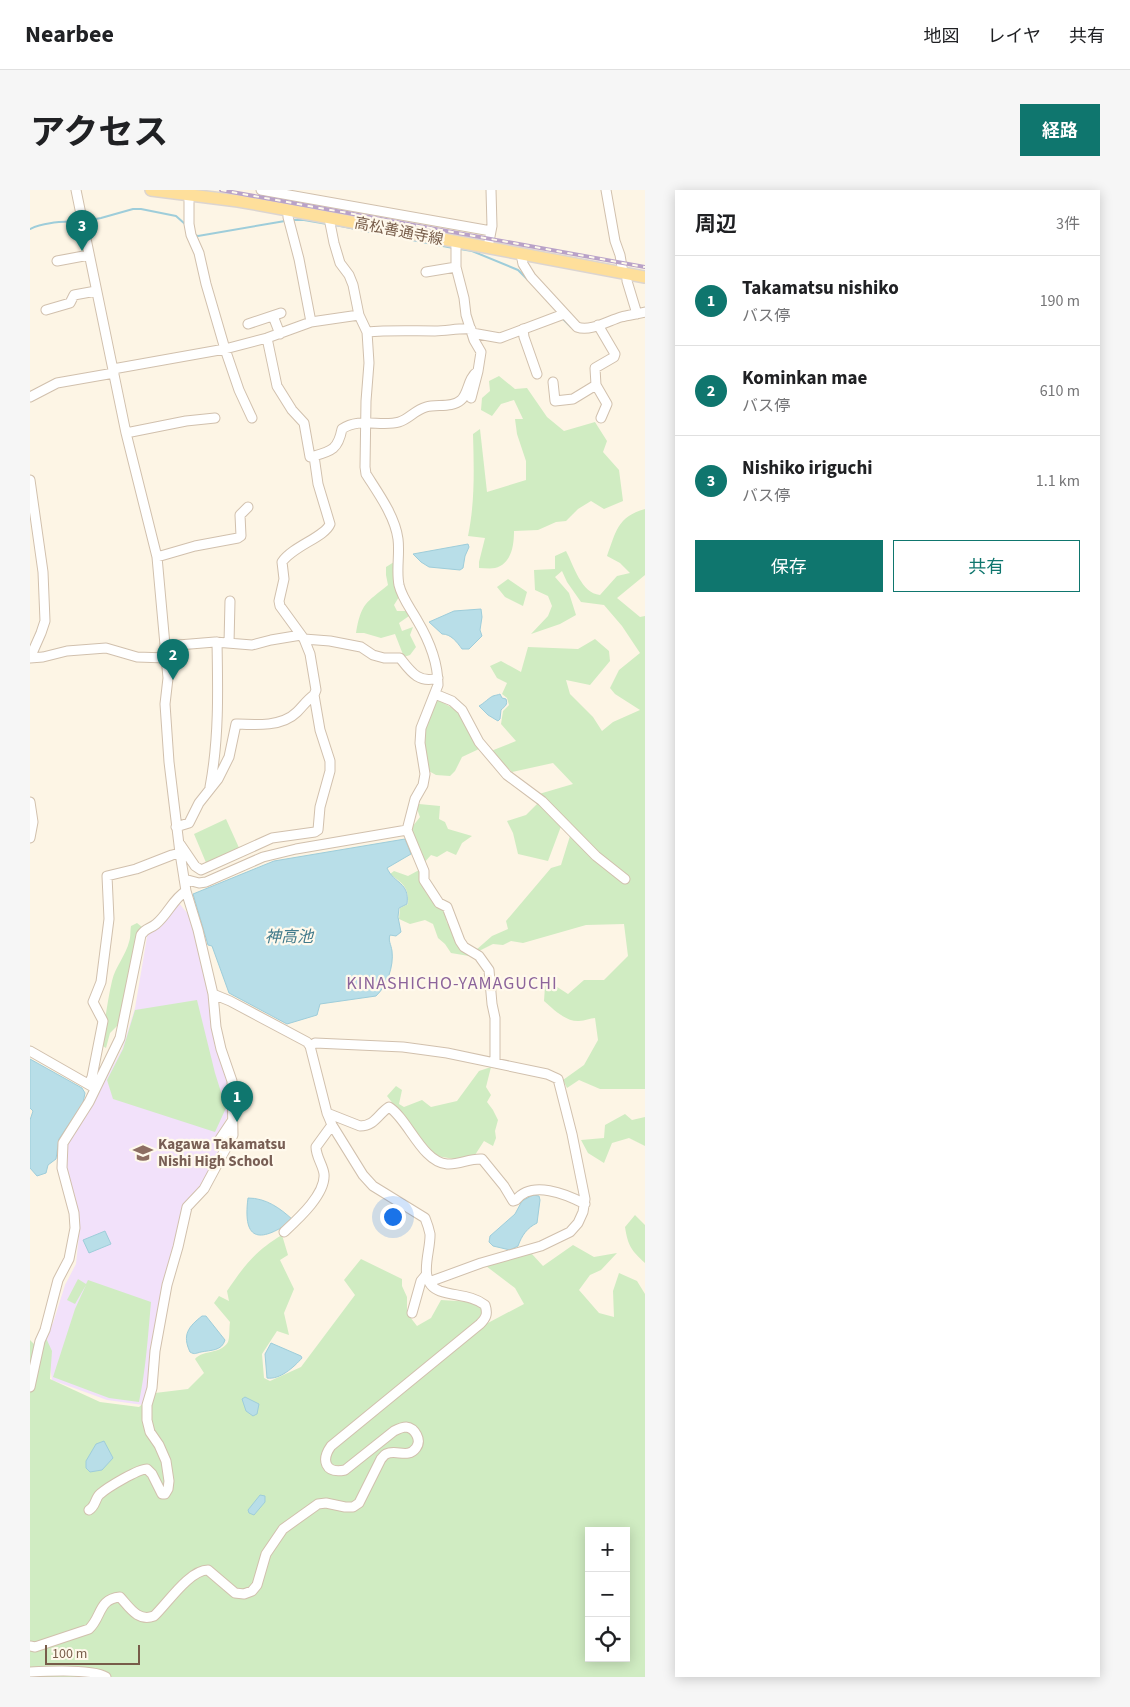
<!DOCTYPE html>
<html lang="ja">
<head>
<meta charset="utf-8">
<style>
  :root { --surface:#fff; --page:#f6f6f6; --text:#202124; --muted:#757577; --line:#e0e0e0; --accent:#0f766e }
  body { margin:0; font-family:"Source Sans 3","Noto Sans JP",sans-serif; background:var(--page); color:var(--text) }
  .controls { position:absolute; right:15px; bottom:15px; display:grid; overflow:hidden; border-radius:0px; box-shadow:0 2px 12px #0003 }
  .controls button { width:45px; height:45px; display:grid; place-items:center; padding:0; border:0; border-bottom:1px solid var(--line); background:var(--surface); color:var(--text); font:25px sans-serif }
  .scale { position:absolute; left:15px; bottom:12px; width:95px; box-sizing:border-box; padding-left:5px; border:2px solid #775c49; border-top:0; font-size:14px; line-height:18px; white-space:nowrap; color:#775c49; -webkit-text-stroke:4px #fff9ec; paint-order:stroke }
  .you { position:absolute; left:362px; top:1026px; width:18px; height:18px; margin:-12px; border:4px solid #fff; border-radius:50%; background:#1a73e8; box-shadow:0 0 0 8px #1a73e833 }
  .badge { display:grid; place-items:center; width:32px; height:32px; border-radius:50%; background:var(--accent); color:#fff; font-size:16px; font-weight:700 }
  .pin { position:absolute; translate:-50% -41px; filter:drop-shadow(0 1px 2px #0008) }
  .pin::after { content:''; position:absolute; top:26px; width:18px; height:15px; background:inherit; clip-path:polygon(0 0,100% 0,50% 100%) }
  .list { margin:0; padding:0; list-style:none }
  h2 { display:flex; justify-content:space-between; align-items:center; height:65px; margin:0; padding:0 20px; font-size:21px }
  h2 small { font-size:16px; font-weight:400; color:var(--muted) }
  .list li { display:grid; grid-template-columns:32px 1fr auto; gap:15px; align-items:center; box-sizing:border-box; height:90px; padding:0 20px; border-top:1px solid var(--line) }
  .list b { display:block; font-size:19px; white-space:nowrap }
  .list p { margin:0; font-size:16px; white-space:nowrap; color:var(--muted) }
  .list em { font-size:16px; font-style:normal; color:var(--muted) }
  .actions { display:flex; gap:10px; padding:15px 20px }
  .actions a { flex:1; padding:11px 0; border:1px solid var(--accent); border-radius:0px; text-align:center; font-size:18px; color:var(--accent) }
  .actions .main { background:var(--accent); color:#fff }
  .icon { flex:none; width:28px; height:28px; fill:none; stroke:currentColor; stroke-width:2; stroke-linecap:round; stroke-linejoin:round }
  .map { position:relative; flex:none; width:615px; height:1487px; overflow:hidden; border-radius:0px }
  header { display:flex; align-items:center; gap:30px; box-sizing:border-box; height:70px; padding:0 25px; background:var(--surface); border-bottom:1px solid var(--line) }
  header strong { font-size:24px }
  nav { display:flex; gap:28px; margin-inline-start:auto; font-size:18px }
  .intro { display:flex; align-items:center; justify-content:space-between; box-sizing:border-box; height:120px; padding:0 30px }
  h1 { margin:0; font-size:35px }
  .button { padding:12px 22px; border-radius:0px; background:var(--accent); color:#fff; font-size:18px; font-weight:700 }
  main { display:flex; gap:30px; padding:0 30px }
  aside { flex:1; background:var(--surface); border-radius:0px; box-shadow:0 2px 12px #0003 }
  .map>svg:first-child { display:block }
  .education { fill:#f2e1fa }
  .green { fill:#d0ecc2; fill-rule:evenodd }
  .water { fill:#b8dee8; stroke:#9ecdda }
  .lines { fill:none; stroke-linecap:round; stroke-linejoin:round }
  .stream { stroke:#9ecdda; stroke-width:2 }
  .minor-casing { stroke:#d1c0ad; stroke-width:11 }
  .major-casing { stroke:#dcd5d0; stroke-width:14 }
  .minor { stroke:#fff; stroke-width:9 }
  .major { stroke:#fedf9b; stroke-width:11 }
  .rail-casing { stroke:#b9a2c8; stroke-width:4 }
  .rail { stroke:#fff9ec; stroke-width:2; stroke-dasharray:5.5; stroke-linecap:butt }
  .labels { text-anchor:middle; stroke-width:4.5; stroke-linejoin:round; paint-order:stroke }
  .street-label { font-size:15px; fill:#775c49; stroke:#fff9ec }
  .education-label { font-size:15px; font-weight:bold; fill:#785e54; stroke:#fff9ec; text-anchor:start }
  .water-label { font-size:16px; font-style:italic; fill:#417a8b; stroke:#fff9ec }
  .quarter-label { font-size:18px; letter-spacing:1px; fill:#8c649b; stroke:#fff9ec }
</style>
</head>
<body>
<header>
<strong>Nearbee</strong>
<nav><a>地図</a><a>レイヤ</a><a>共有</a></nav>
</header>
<div class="intro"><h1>アクセス</h1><a class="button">経路</a></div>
<main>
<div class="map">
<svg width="615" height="1487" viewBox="0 0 615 1487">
  <rect width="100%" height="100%" fill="#fdf5e5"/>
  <!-- education -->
  <path class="education" d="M148 712 158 724 167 752 178 802 186 852 198 889 199 923 188 946 196 950 179 986 157 1011 142 1068 138 1077 119 1170V1190L113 1215 77 1210 22 1190 16 1146 23 1133 35 1095 46 1074 50 1035 45 1006 36 980V955L66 907 92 859 105 818 118 741 134 732Z"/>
  <!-- green -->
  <path class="green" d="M469 186 485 199 497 198 517 227 534 241 565 232 577 251 573 262 589 280 593 311 574 319 561 311 548 319 536 331 526 332 508 340 484 341C484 354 482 374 465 378 460 379 454 378 449 378V372L455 348 438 346C445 312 444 279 443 244L450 239 457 302 496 290V271L487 244 485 229H493L484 210 471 214 462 226 451 220 452 208 460 201 459 191Z
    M615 319V385L587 408 610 427 615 426V899H570L549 890 537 898 533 890 554 875 568 850 565 828C560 828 555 831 549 831 536 832 523 819 514 811L515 796 521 793 538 804 554 790H574L598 766 594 734 556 735 493 753 481 751 473 755 463 754 447 762 446 760 462 746 478 739 476 731 521 678 531 675 540 646 533 631 518 671 488 664 483 643 477 631 496 625 509 612V604L543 594 523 573 482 582 461 561 486 551 471 534 473 521 479 515 477 508 472 504 477 493 467 488 460 476 471 471 491 482 498 457 548 459 565 449 579 461 580 471 560 495 536 490 540 504 563 527 572 541 583 532 610 520 585 504 580 498 589 480 610 463 592 436 574 415 551 412 537 392 532 381 525 387 539 403 546 425 530 434 501 444 518 426 522 416 518 406 505 400 504 380 525 379V366L536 361C544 376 551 403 570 405L587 386 600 383 590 373 577 366C586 342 587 327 615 319Z
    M364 372 369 407 364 415 367 421H378L379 426 369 433 372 441 383 437 380 445 386 457 380 465 374 467 365 444 351 448 334 443H326C331 413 336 413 358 395L356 385V377Z
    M478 389 497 402 493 416 475 407 467 397Z
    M406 509 428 521 449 559 432 567 425 581 420 586 406 585 397 580 393 553 397 534Z
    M389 614 410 616 409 629 415 632 418 639 442 646 432 653 426 665 417 661 407 667 401 665 393 674 379 641 390 627 387 619Z
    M196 629 210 660 177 675 164 644Z
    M391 679C391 697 396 709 413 717L417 733 423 738 440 763 439 766 421 763 415 754 408 748 403 734 395 730 380 734 369 729 370 718 378 714C379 697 373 694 360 684L364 681 378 686Z
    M107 733 112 737 108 748 92 825 87 836 80 843 76 858 71 855C75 833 77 812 82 791 85 777 96 765 99 752 101 747 100 741 101 736Z
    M167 810 185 883 196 918 185 942 83 909 77 890 93 859 105 820Z
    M461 877 456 897 461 905 457 912 463 920 468 930 465 941 466 948 463 956 454 951 445 965 424 969 407 966 388 946 357 906 366 896 372 900 369 914 374 917 392 910 401 917 427 911 449 881Z
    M595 924 602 930 615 927V956L599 948 582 953 574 973 558 963 551 950 574 948 575 935Z
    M605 1025 615 1035V1073C601 1060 598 1056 595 1037Z
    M252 1045 258 1065 250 1070 264 1099 254 1123 259 1145 247 1141 232 1164 234 1188 240 1191 271 1177 325 1105 314 1090 331 1069 372 1089V1096L377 1107V1123L387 1136 401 1128 411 1110 443 1112 454 1118 456 1134 494 1114 485 1098 456 1076 501 1063 513 1076 543 1055 564 1067 587 1063 571 1080 560 1085 549 1100 569 1123 584 1127 583 1101 589 1083 607 1091 615 1104V1487H0V1150L5 1155 16 1148 22 1161 20 1189 70 1212 109 1217 125 1203 158 1199 174 1183 165 1169C174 1159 190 1165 198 1152 200 1147 199 1138 200 1132L184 1113 189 1106 199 1111 197 1101C214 1076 225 1061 252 1045ZM559 1341H596V1468H559Z
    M48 1089 56 1094 58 1090 121 1112C118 1145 116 1179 109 1212L79 1208 23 1187 45 1119 56 1095 45 1114 37 1110Z"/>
  <!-- water -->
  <path class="water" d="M438 354 439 357 435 366 433 378 430 380 399 377 391 372 383 364Z
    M451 419 452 427 450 440 452 446 439 459H432C427 452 421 444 412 444L399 432 424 421Z
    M470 504 472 508 476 509C478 515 475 516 471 520L470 529 468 531 458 525 449 516C453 514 460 507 463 506 466 505 468 505 470 504Z
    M375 649 381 664 357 678C364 694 380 692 377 714L369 718 368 727 371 742 366 746 360 745C358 751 361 754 362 761 364 776 357 796 346 806L290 814 287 825 257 834 199 803 182 756 178 755 163 704 244 671Z
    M0 869 52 898 55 903 53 913 29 949 26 969 18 975 16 983 7 986 0 978V930L3 921 0 918Z
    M503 1005 509 1006 510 1010 507 1033C497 1038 492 1045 488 1056L480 1060 463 1056 459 1052 460 1046 485 1024 492 1011Z
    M218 1008C236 1008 250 1018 263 1030 232 1052 212 1054 218 1008Z
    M75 1041 81 1054 59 1063 53 1050Z
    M172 1126H176L195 1150C192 1161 181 1160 171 1162 166 1163 165 1165 160 1162 152 1145 158 1137 172 1126Z
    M241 1153 271 1166 272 1168C264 1177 250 1190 237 1188L235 1164Z
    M215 1207 229 1214 227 1224 223 1226 216 1221 212 1209Z
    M74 1251 83 1268 72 1280 60 1282 56 1278V1271L66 1254Z
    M230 1305 235 1306V1312L224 1325 219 1323 218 1320Z"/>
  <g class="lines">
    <!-- stream -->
    <path class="stream" d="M263 30H274L297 34
      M55 31 71 28 103 19H111L146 26 155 34
      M305 35 423 58
      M0 39C14 32 32 32 48 31
      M164 45 168 46 255 31
      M430 59 442 61 488 80 497 89
      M532 128 541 137"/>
    <defs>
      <path id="minor" d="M46 0 96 243 127 367 138 488 135 514 139 572 150 663 156 701 168 740 183 804 186 837 191 859 202 891 203 945 174 999 157 1017 148 1057 137 1095 125 1161 122 1198 117 1215V1230L120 1242 129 1255 136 1271 139 1291 138 1299 135 1304H132L122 1284 117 1279C108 1279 78 1297 70 1304 65 1308 66 1316 59 1320
        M231 0 461 41
        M576 0 585 51 590 65 593 83
        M159 5V34L161 45 169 63 176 94 195 159 209 200 222 228
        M258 20V27L269 69 281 132
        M299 28 304 53 310 73 319 85 323 95 329 125 337 142 339 173 336 211 335 277 336 284C348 303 365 326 368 349 370 364 366 380 369 395 372 408 381 419 387 430 399 450 408 471 408 495L391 538 390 553 395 584 393 595 385 609 377 640 394 681V690L409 713 417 717 430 751 434 757 449 766 459 780 462 814 465 828V873
        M426 52V77L434 108 436 125 444 150 451 162 448 181 441 208
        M458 57 462 36 461 0
        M491 64 493 74 501 87 547 137C560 142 578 131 591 127 599 125 607 124 615 122
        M27 71 59 65
        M396 82 426 77
        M597 84V91L607 124
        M16 120 40 113 44 105 66 101
        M243 126 250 144
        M218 134 251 123
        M568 135 585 164 584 167 565 178 566 195 577 214 571 228
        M493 139 494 147 507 184
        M337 142C359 140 382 141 405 141 417 141 429 138 441 139
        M442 143 470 148 534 124
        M83 179 195 159 237 148 281 132 329 125
        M523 192 525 211 543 209 566 195
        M0 207 27 193 84 183
        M96 243 156 231 185 228
        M284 266C302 261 308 259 312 239 329 227 351 237 369 232 379 229 385 220 396 217 407 214 422 218 431 210 439 203 437 189 448 181
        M0 290 13 382 15 431 11 443 0 468
        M127 367 165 356 208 348 211 346 210 325 218 317
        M274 449 300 451 331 457 343 465 354 468H370C381 482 389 494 408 488
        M199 453 200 411
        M136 456 185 452 222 455 241 450 271 445
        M0 468 13 467 37 461 76 458 107 467 136 468
        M405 504 422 511 432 520 449 552 477 585 512 611 566 666 595 689
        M180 597C189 549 188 501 187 452
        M0 612 3 632 0 648
        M146 637 159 633 169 613 188 589 199 567 206 534C225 535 252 537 267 522 273 516 277 510 284 505
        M150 654 165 676 171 680 242 648 285 642 288 640 290 617 300 581V571L290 540 284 505 286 500 280 464 274 449 250 416 249 411 254 389 252 372C263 356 295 347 300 334L288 294 284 266 280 267 274 233 262 220 247 196 237 148
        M154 689 169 693 176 692 233 667 266 659 377 640
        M280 856 285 853 373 857 417 863 517 884 528 889 542 944 555 1009 553 1022 548 1033 540 1042 511 1056 451 1073 399 1092
        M0 861 63 897
        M59 894 62 887 73 831 63 812 71 792 79 729 77 686 106 679 142 665 150 663
        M297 923 330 936C345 936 348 924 359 917 378 929 392 972 417 974 429 975 440 968 452 969L474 996 483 1011 486 1010C502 990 536 1004 555 1014
        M190 949 202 931
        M254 1042C268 1029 296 1004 294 984 293 975 286 967 286 957L302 935
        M382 1123 391 1091 396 1085
        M0 1197 10 1151 15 1140 28 1090 39 1069 45 1038 44 1023 32 978 33 953 59 912 90 848 111 745C115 738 120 739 126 734 138 724 143 709 156 701
        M0 1456 5 1457 59 1439C72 1427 68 1409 90 1407 100 1418 108 1432 124 1426 137 1414 159 1380 178 1380L205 1403 214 1404 222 1401 227 1395 236 1364 253 1339 288 1314 296 1313 315 1317H323L329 1313 351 1269C353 1267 354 1265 356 1264 366 1259 378 1269 386 1258 392 1250 385 1238 376 1237 372 1237 368 1239 364 1241L315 1280C295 1284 291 1270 301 1256L450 1134C456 1128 458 1124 455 1115 442 1105 425 1106 410 1101 386 1092 401 1062 400 1044 399 1039 397 1033 395 1028L343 996 333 985 302 935 297 923 280 856 277 852 200 811 183 804
        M0 1482C17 1481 63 1479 76 1487"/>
      <path id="major" d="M121 0 208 11 258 20 615 87"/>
    </defs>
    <!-- minor casing -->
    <use href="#minor" class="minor-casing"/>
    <!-- major casing -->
    <use href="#major" class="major-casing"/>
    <!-- minor -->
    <use href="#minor" class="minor"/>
    <!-- major -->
    <use href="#major" class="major"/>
    <defs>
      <path id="rail" d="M191 0 615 77"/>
    </defs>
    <!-- rail casing -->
    <use href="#rail" class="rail-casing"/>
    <!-- rail -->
    <use href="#rail" class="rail"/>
  </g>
  <!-- icons -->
  <defs>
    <symbol id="school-bare" viewBox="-9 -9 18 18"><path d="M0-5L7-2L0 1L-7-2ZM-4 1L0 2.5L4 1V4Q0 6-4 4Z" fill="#8d6e63" stroke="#fff9ec" stroke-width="2.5" paint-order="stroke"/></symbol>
  </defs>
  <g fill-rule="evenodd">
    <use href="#school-bare" x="99" y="949" width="28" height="28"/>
  </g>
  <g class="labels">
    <!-- street labels -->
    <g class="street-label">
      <text transform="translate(369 41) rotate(11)" y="5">高松善通寺線</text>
    </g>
    <!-- education labels -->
    <g class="education-label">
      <text x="128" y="959">Kagawa Takamatsu<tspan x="128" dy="17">Nishi High School</tspan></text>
    </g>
    <!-- water labels -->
    <g class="water-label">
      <text x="259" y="752">神高池</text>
    </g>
    <!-- quarter labels -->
    <g class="quarter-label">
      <text x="422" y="799">KINASHICHO-YAMAGUCHI</text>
    </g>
  </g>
</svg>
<div class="controls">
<button>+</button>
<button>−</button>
<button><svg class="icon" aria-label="locate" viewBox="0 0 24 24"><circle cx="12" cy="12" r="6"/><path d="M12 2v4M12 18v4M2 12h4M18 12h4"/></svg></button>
</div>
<div class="scale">100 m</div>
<div class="you"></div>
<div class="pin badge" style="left:207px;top:932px">1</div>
<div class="pin badge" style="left:143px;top:490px">2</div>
<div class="pin badge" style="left:52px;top:61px">3</div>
</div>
<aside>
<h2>周辺<small>3件</small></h2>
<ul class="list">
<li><span class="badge">1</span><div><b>Takamatsu nishiko</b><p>バス停</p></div><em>190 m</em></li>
<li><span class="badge">2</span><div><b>Kominkan mae</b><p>バス停</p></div><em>610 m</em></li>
<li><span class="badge">3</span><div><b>Nishiko iriguchi</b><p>バス停</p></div><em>1.1 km</em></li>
</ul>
<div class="actions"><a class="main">保存</a><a>共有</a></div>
</aside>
</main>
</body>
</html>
